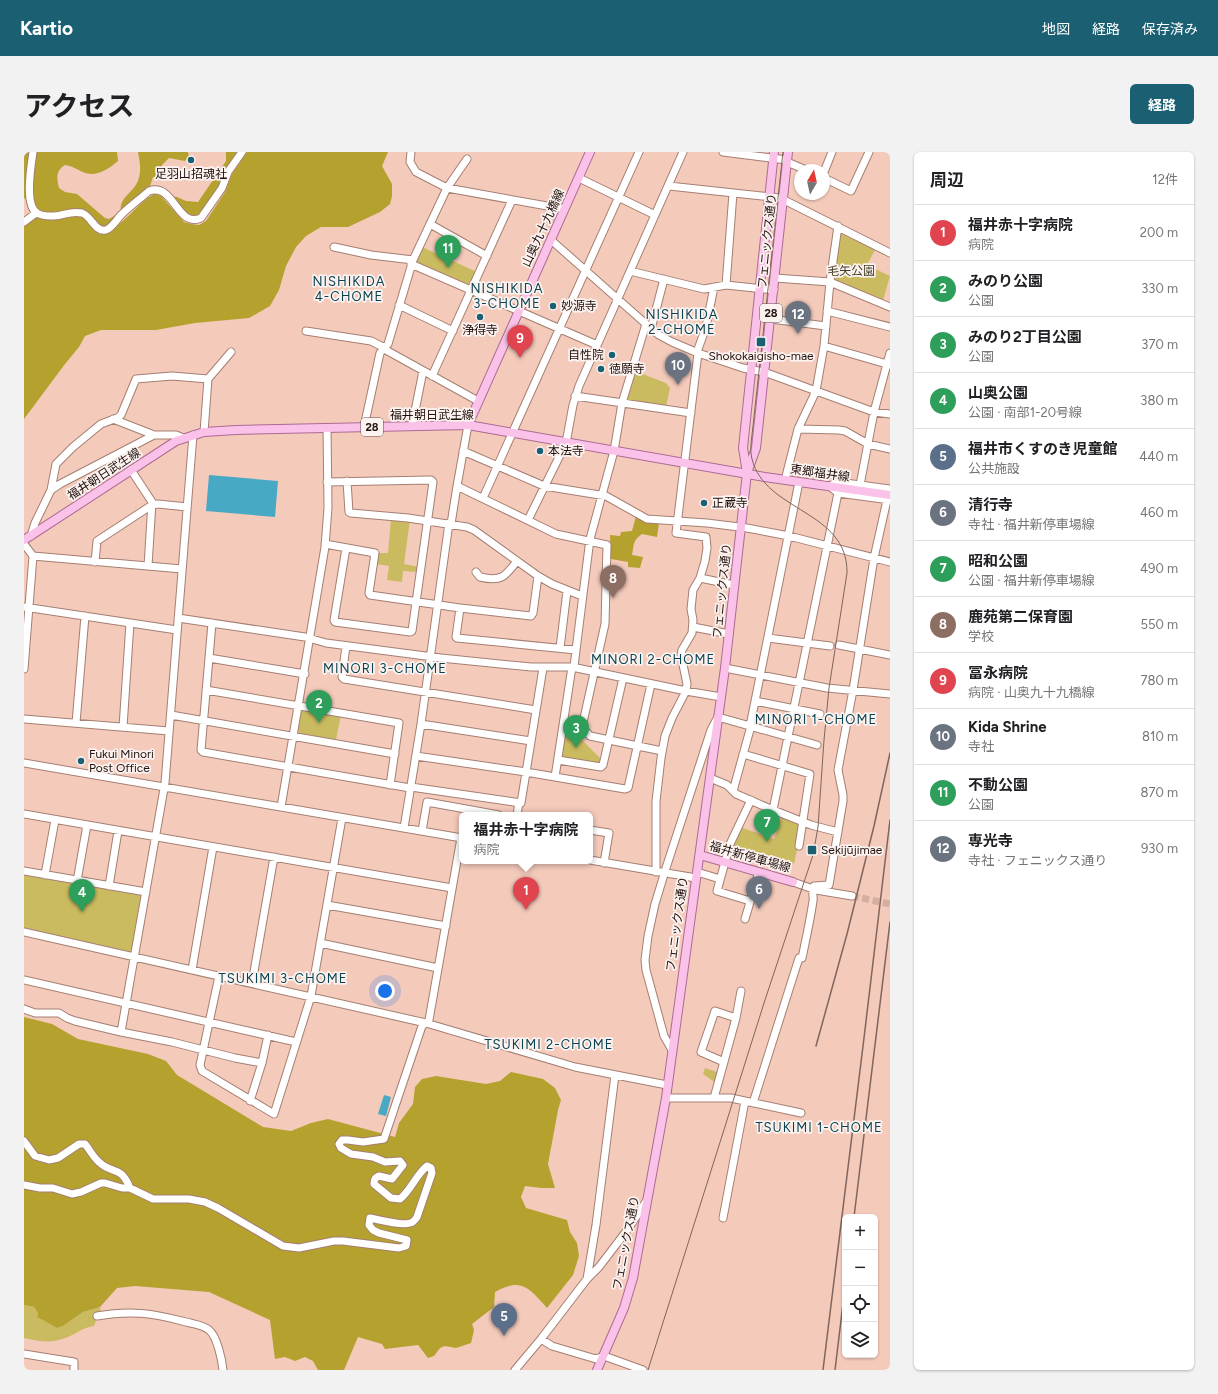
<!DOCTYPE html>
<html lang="ja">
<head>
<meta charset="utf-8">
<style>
  :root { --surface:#fff; --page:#f2f2f2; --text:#202124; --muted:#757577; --line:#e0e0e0; --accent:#1b6072 }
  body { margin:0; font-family:Figtree,"Noto Sans JP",sans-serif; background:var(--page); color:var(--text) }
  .controls { position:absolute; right:12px; bottom:12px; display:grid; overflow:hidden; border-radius:6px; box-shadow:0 1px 3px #0004 }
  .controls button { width:36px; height:36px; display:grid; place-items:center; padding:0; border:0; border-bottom:1px solid var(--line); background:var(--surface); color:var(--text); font:20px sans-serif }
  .compass { position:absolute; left:770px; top:12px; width:36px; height:36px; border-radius:50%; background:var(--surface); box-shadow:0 1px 3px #0004; rotate:9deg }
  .you { position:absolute; left:361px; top:839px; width:14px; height:14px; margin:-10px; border:3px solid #fff; border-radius:50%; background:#1a73e8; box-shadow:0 0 0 6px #1a73e833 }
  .badge { display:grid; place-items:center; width:26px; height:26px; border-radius:50%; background:var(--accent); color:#fff; font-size:13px; font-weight:700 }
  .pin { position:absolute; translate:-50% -33px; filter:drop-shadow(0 1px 2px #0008) }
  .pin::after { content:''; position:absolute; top:21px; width:14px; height:12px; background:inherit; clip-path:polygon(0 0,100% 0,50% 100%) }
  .popup { position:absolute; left:435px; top:660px; width:134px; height:52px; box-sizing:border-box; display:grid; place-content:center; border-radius:6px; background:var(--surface); filter:drop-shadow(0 1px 3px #0005); font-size:13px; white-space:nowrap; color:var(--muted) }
  .popup b { font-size:15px; color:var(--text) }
  .popup::after { content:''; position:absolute; left:50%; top:100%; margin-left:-8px; border:8px solid transparent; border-top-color:var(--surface) }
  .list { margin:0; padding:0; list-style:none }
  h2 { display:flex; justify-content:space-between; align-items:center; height:52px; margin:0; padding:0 16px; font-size:17px }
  h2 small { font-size:13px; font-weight:400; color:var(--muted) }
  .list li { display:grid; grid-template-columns:26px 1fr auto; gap:12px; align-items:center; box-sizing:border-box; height:56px; padding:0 16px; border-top:1px solid var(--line) }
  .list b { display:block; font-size:15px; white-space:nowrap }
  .list p { margin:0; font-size:13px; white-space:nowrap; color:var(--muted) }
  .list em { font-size:13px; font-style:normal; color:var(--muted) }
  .icon { flex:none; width:22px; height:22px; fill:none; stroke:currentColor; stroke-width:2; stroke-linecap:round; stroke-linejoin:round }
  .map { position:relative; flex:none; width:866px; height:1218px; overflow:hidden; border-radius:6px }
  header { display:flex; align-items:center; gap:24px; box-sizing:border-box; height:56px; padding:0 20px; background:var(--accent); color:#fff }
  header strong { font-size:19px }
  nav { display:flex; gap:22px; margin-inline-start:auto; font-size:14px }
  .intro { display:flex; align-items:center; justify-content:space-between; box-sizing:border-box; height:96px; padding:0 24px }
  h1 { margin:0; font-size:28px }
  .button { padding:10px 18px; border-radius:6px; background:var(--accent); color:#fff; font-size:14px; font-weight:700 }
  main { display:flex; gap:24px; padding:0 24px }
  aside { flex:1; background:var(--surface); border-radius:6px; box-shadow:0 1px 3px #0004 }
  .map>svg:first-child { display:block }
  .green { fill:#cbbb60 }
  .forest { fill:#b5a12d }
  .water { fill:#47a9c4 }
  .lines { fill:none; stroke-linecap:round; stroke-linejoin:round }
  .minor-tunnel { stroke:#d4aea1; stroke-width:7; stroke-dasharray:7 3.5; stroke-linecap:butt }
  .minor-casing { stroke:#a57f72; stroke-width:9 }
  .major-casing { stroke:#ad6a93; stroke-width:10 }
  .minor { stroke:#fff; stroke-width:7 }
  .major { stroke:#fbc2e9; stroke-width:8 }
  .tram { stroke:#80655c; stroke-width:1 }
  .rail { stroke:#80655c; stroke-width:1.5 }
  .poi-dot { fill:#1b6072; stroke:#fcf3f0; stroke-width:1.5 }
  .labels { text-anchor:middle; stroke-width:3.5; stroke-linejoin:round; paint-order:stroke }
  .shield { fill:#fcf3f0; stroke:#625551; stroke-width:1 }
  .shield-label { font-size:11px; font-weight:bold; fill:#20110d }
  .poi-label { font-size:12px; fill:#20110d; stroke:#fcf3f0; text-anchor:start }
  .street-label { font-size:12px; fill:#20110d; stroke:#fcf3f0 }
  .park-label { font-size:12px; fill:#433e26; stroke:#fcf3f0 }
  .neighbourhood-label { font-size:13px; letter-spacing:1px; fill:#094351; stroke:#fcf3f0 }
</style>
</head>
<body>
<header>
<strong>Kartio</strong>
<nav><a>地図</a><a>経路</a><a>保存済み</a></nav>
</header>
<div class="intro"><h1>アクセス</h1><a class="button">経路</a></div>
<main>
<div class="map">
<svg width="866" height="1218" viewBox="0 0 866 1218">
  <rect width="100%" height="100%" fill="#f4cabb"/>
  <!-- green -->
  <path class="green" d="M816 81 851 98 843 113 866 124 858 152 809 130Z
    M398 95 453 120 446 136 390 111Z
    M611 219 642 231 646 236 642 255 605 250 603 248Z
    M367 367 386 368 380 412 395 415 393 420 379 419 378 430 363 428 365 414 352 412 354 401H364Z
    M281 557 317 563 312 588 278 583 274 579 277 560Z
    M541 577 554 580 559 589 578 608V611L574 613 539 607 537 604Z
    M758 663 779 670 770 712 710 694 716 675 750 687Z
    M0 722 116 741 118 744 108 799 106 800 0 776Z
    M681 916 696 921 693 932 679 922Z
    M0 1153 10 1155 14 1161 13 1165 33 1176 39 1174 59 1160 76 1155 77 1161 73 1166 70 1174C59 1175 51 1183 41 1186 27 1192 14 1189 0 1186Z"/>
  <!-- forest -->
  <path class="forest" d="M0 0H8L2 45 0 47Z
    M11 0H93L94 9C85 17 71 26 59 20 52 17 48 14 41 13 31 19 33 27 35 36L41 40 53 42 81 66 85 67 95 61 83 75 78 76 67 64 20 61 9 55 6 37Z
    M114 0H164L165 5 161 9 145 6 138 13V21L142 23 140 27 129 25 125 37 97 60C94 47 108 41 113 31 118 21 116 10 114 0Z
    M202 0H215L196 36 176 65C162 67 155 54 147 44L153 45 162 49 174 50 202 9Z
    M223 0H364L358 14 368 32V44L366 52 356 60 324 75H297L282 84 272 95 262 114 255 138 246 154 225 166 171 171 132 178H77L61 184 55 195 41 212 0 267V73L12 63H57L84 79C103 70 112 52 130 42L137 44 160 70 167 72 175 73 182 69 201 40 208 22Z
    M612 364 635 371 633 385 618 382C609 388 610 392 608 403L619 405 616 416 604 415V410L587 407 586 383 596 384 597 380 608 379Z
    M0 865 28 872 54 887 124 902 142 909 153 923 239 975 267 979 287 971 304 967 371 985 375 971 389 952 391 935 398 927 412 924 462 932 476 929 487 920 519 927 531 936 537 948 534 958 524 1012 531 1036H517L501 1034 497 1045 502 1056 543 1068 546 1080 553 1091 555 1104 549 1123 523 1156C505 1136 498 1125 471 1140L470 1155 448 1172 450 1178 447 1191 432 1196 421 1194 416 1196 410 1204 404 1206 394 1193 361 1197 358 1192 334 1185 320 1218H294L289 1209 281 1205 271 1209 261 1205 251 1207 246 1168 185 1140 111 1134 93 1136 76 1155 59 1160 39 1174 33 1176 13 1165 14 1161 10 1155 0 1153Z"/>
  <!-- water -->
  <path class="water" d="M185 323 254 329 251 365 182 359Z
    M360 943 367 945 362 964 354 962Z"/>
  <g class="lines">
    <!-- minor-tunnel -->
    <path class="minor-tunnel" d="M828 744 866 752"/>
    <defs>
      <path id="minor" d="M9 0C7 14 0 53 13 61 17 64 24 64 28 64 39 65 45 58 58 61 67 64 72 81 82 78 88 76 93 67 97 63 106 54 116 47 125 39 150 30 153 77 177 66L198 36 204 20 218 0
        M387 0 386 10 392 20 423 36 540 57
        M699 0 763 8
        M763 10 782 18
        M800 20 808 0
        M555 26 631 63
        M800 26 827 39 845 0
        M645 34 756 46 866 101
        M0 70 12 61
        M406 72 463 104
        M527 88 622 172 635 183 648 190 674 201 719 216 740 220 850 260 866 262
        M310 95 347 103 389 108
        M387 112 573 193
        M606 119 680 137 702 133 750 138
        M751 126 806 130 866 155
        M702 133 709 41
        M375 153 429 179
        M803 159 866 175
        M747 167 802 174
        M627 177 640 127
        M282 179 347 189 361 196
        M800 194 866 213
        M360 197 454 249
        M673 200 682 175 690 135
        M408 224 488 48
        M551 244 667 261
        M89 267 130 283
        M444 273 433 334 532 382 583 393 581 472 558 575 566 584 638 599
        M388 274 399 219
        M340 275 356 201 364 192 389 108 423 36 443 7
        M774 277 815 278 821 279 844 292 866 297
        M180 280 184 227 207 200
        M439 299 520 334 582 344 623 367 683 371 723 376 765 384 866 410
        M107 318 128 350 124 414
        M761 328 774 277 792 239 800 194 806 130 814 74
        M323 329 325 360 327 361 384 366 443 375 450 378 514 424 528 432 558 444
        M303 330 407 328 409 330 388 479 386 480 311 470 310 468 322 396
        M836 333 850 260 866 201
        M866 337 814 330 806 334 814 341 866 348
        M27 338 32 312 49 295 77 272 93 266 97 263 112 227 148 224 184 227
        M459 346 615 0
        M504 368 542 291 549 253 555 234 659 0
        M427 372 433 334
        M7 384 11 371 27 338 36 332 130 283H152L159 286
        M0 392 9 404 158 417
        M301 392 351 401 345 441 346 443 436 456 507 464 509 461 514 424
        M71 410 73 389 128 353 134 352 163 355
        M452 420 456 425C477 430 481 425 493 409
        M676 426 710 433
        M0 455 153 478
        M436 456 432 485 433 486 552 498 550 515
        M154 466 281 485 302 491 417 506 507 515H548L662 539 697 545
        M188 471 177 598 179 600 386 636
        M669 475 705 482
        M744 486 806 494
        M815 493 866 503
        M322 494 318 525 320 527 512 558
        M536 496 543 439
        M552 498 566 387 590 299 598 251 622 172
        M185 506 281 522
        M701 516 803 536 866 542
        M0 517 9 404
        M182 538 375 571 366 633
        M731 549 796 562
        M147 563 371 602
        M0 567 145 579
        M52 571 61 464
        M397 572 507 589
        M726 574 775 330
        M99 575 106 471
        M719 602 786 622 775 694
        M392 604 502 620 601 637 604 636 627 532
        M534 608 577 615 579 613 599 526
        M0 611 438 686
        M531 625 548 515
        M686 626 703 633 712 642 749 658 787 673 814 680
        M387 635 497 651 519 516
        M709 639 727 574
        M257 655 301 395 304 356 303 276
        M749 658 814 341
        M0 662 428 736
        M493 663 495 650
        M380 676 397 572 425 371
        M566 678 585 681 580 711
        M398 679 403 650 475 663
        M566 708 672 726
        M0 719 122 740
        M632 720V649L637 606 641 584 648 566 662 539 663 532 657 503 658 498 668 481 669 468 667 457 669 438 676 426 681 409 683 396 682 385 652 381 674 201
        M673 720 696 727
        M21 723 31 668
        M53 729 63 673
        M769 730 792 738 828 744
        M85 734 94 679
        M726 749 693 739 706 692 727 648
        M303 753 422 774
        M721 767 735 720
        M0 780 402 871 551 915 643 933
        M296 791 414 816
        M168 818 189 695
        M195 824 176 913 178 919 250 962 287 844 318 666
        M0 828 272 890
        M228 831 250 705
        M0 857 11 861H35L43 866 51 869 97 880 148 890 211 906 238 911
        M97 880 141 631 169 283
        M648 898 640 884 622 818 621 808 624 784 631 752 642 716 687 578 694 565 793 593
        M700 910 677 900 691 859 712 866
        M642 946H707L777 961
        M690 946 712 866 717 839
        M226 949 238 911 244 883
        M729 951 775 806H778C782 787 786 769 789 749 790 744 787 739 790 734L805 733 819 649V643L814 618 829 538 850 406 863 348
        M0 989 11 1004 25 1008 34 1006 55 992H61C66 998 69 1005 75 1010 88 1023 96 1012 106 1036
        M0 1033 16 1036H29L48 1042 57 1040 77 1031H81L98 1036H106L129 1047H165L181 1050 194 1056 259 1094 275 1096 310 1089H319L375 1096 382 1094 383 1088 355 1081 349 1078 345 1073 346 1066C356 1068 377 1074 386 1071 389 1071 391 1068 393 1065L408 1021 407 1016 403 1014C392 1023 387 1038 376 1047L367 1046 350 1032C350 1027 351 1026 355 1024L368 1027 379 1013 376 1009 361 1010 349 1005 327 1002 317 996 315 992 318 988H324L339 990 360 987 398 874 405 868 437 686
        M699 1066 721 949
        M563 1127 572 1073 591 923
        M73 1164C107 1158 128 1161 162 1170 169 1172 179 1173 185 1178 193 1184 198 1208 199 1218
        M517 1187 528 1194 572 1207 580 1204 619 1218
        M0 1202 50 1210V1218
        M491 1218 517 1187 563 1127 575 1115 604 1077 623 1048"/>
      <path id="major" d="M444 273 566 0
        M723 321 719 296 750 0
        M0 388 152 289 180 280 212 278 444 273 741 325 866 343
        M676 703 769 730
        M573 1218 600 1156 609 1126 642 946 701 516 723 321 732 296 764 0"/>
    </defs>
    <!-- minor casing -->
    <use href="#minor" class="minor-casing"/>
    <!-- major casing -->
    <use href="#major" class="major-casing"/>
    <!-- minor -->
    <use href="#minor" class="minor"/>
    <!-- major -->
    <use href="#major" class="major"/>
    <!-- tram -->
    <path class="tram" d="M624 1218 741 848 789 703 794 675 800 588 805 536 823 421C824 358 741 360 728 307 726 299 727 291 728 283L759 0"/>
    <!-- rail -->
    <path class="rail" d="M792 894 823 782 850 674 866 601
      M830 1065 866 770
      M799 1218 840 886 866 668
      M811 1218 821 1135"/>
  </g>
  <!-- markers -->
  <g class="poi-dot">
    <circle cx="167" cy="8" r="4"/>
    <circle cx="529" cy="154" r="4"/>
    <circle cx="456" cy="165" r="4"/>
    <rect x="732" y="185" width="10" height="10" rx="2"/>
    <circle cx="588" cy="203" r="4"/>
    <circle cx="577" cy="217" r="4"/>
    <circle cx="516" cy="299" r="4"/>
    <circle cx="680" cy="351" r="4"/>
    <circle cx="57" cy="609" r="4"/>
    <rect x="783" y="693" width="10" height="10" rx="2"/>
  </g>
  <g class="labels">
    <!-- shield labels -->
    <g class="shield">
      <rect x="736" y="152" width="22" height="18" rx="3"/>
      <rect x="337" y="266" width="22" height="18" rx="3"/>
    </g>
    <g class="shield-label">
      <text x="747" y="165">28</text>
      <text x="348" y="279">28</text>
    </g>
    <!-- poi labels -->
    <g class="poi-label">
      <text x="167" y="26" text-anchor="middle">足羽山招魂社</text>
      <text x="537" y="158">妙源寺</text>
      <text x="456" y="182" text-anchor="middle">浄得寺</text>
      <text x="580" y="207" text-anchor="end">自性院</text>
      <text x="737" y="208" text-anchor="middle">Shokokaigisho-mae</text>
      <text x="585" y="221">徳願寺</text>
      <text x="524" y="303">本法寺</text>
      <text x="688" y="355">正蔵寺</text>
      <text x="65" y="606">Fukui Minori<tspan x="65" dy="14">Post Office</tspan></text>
      <text x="797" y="702">Sekijūjimae</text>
    </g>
    <!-- street labels -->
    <g class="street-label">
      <text transform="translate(519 76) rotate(-65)" y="4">山奥九十九橋線</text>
      <text transform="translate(743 89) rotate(-84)" y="4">フェニックス通り</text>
      <text x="408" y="267">福井朝日武生線</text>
      <text transform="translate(796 321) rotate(8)" y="4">東郷福井線</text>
      <text transform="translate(80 322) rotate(-33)" y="4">福井朝日武生線</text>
      <text transform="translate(698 439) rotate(-84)" y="4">フェニックス通り</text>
      <text transform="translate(726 705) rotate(16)" y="4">福井新停車場線</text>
      <text transform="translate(653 772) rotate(-82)" y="4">フェニックス通り</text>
      <text transform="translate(602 1091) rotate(-79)" y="4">フェニックス通り</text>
    </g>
    <!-- park labels -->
    <g class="park-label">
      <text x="827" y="123">毛矢公園</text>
    </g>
    <!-- neighbourhood labels -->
    <g class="neighbourhood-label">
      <text x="325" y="134">NISHIKIDA<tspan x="325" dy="15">4-CHOME</tspan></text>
      <text x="483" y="141">NISHIKIDA<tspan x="483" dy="15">3-CHOME</tspan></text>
      <text x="658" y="167">NISHIKIDA<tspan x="658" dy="15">2-CHOME</tspan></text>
      <text x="629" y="512">MINORI 2-CHOME</text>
      <text x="361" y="521">MINORI 3-CHOME</text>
      <text x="792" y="572">MINORI 1-CHOME</text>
      <text x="259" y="831">TSUKIMI 3-CHOME</text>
      <text x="525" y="897">TSUKIMI 2-CHOME</text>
      <text x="795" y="980">TSUKIMI 1-CHOME</text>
    </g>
  </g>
</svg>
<div class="controls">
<button>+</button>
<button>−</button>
<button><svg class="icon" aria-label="locate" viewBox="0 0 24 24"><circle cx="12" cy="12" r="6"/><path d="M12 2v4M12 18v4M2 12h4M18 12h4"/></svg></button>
<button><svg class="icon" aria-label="layers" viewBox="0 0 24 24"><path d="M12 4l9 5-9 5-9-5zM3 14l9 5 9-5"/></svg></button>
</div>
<svg class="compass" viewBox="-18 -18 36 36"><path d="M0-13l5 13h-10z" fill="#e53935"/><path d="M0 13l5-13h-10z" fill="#757577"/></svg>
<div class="you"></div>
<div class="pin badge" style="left:502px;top:758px;background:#e0444e">1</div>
<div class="popup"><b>福井赤十字病院</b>病院</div>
<div class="pin badge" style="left:295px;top:571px;background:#2e9e5b">2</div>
<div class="pin badge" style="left:552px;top:596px;background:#2e9e5b">3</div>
<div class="pin badge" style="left:58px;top:760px;background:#2e9e5b">4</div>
<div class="pin badge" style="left:480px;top:1184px;background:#5c6f8a">5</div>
<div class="pin badge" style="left:735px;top:757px;background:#6b7280">6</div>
<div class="pin badge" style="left:743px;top:690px;background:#2e9e5b">7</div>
<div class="pin badge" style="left:589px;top:446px;background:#8d6e63">8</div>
<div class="pin badge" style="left:496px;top:206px;background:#e0444e">9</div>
<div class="pin badge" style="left:654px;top:233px;background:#6b7280">10</div>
<div class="pin badge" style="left:424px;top:116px;background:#2e9e5b">11</div>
<div class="pin badge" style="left:774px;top:182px;background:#6b7280">12</div>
</div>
<aside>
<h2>周辺<small>12件</small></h2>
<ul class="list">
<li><span class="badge" style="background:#e0444e">1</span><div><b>福井赤十字病院</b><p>病院</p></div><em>200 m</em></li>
<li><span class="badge" style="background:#2e9e5b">2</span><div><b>みのり公園</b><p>公園</p></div><em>330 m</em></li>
<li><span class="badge" style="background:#2e9e5b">3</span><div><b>みのり2丁目公園</b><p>公園</p></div><em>370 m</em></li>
<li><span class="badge" style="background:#2e9e5b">4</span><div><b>山奥公園</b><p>公園 · 南部1-20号線</p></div><em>380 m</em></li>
<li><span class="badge" style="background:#5c6f8a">5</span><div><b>福井市くすのき児童館</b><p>公共施設</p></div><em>440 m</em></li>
<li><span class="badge" style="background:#6b7280">6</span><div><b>清行寺</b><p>寺社 · 福井新停車場線</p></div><em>460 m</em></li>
<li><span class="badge" style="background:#2e9e5b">7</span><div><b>昭和公園</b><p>公園 · 福井新停車場線</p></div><em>490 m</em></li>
<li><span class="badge" style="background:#8d6e63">8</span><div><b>鹿苑第二保育園</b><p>学校</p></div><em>550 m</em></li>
<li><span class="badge" style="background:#e0444e">9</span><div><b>冨永病院</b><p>病院 · 山奥九十九橋線</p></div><em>780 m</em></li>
<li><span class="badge" style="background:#6b7280">10</span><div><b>Kida Shrine</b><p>寺社</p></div><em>810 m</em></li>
<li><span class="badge" style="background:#2e9e5b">11</span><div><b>不動公園</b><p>公園</p></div><em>870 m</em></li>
<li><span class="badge" style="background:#6b7280">12</span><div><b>専光寺</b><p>寺社 · フェニックス通り</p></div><em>930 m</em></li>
</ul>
</aside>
</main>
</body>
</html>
